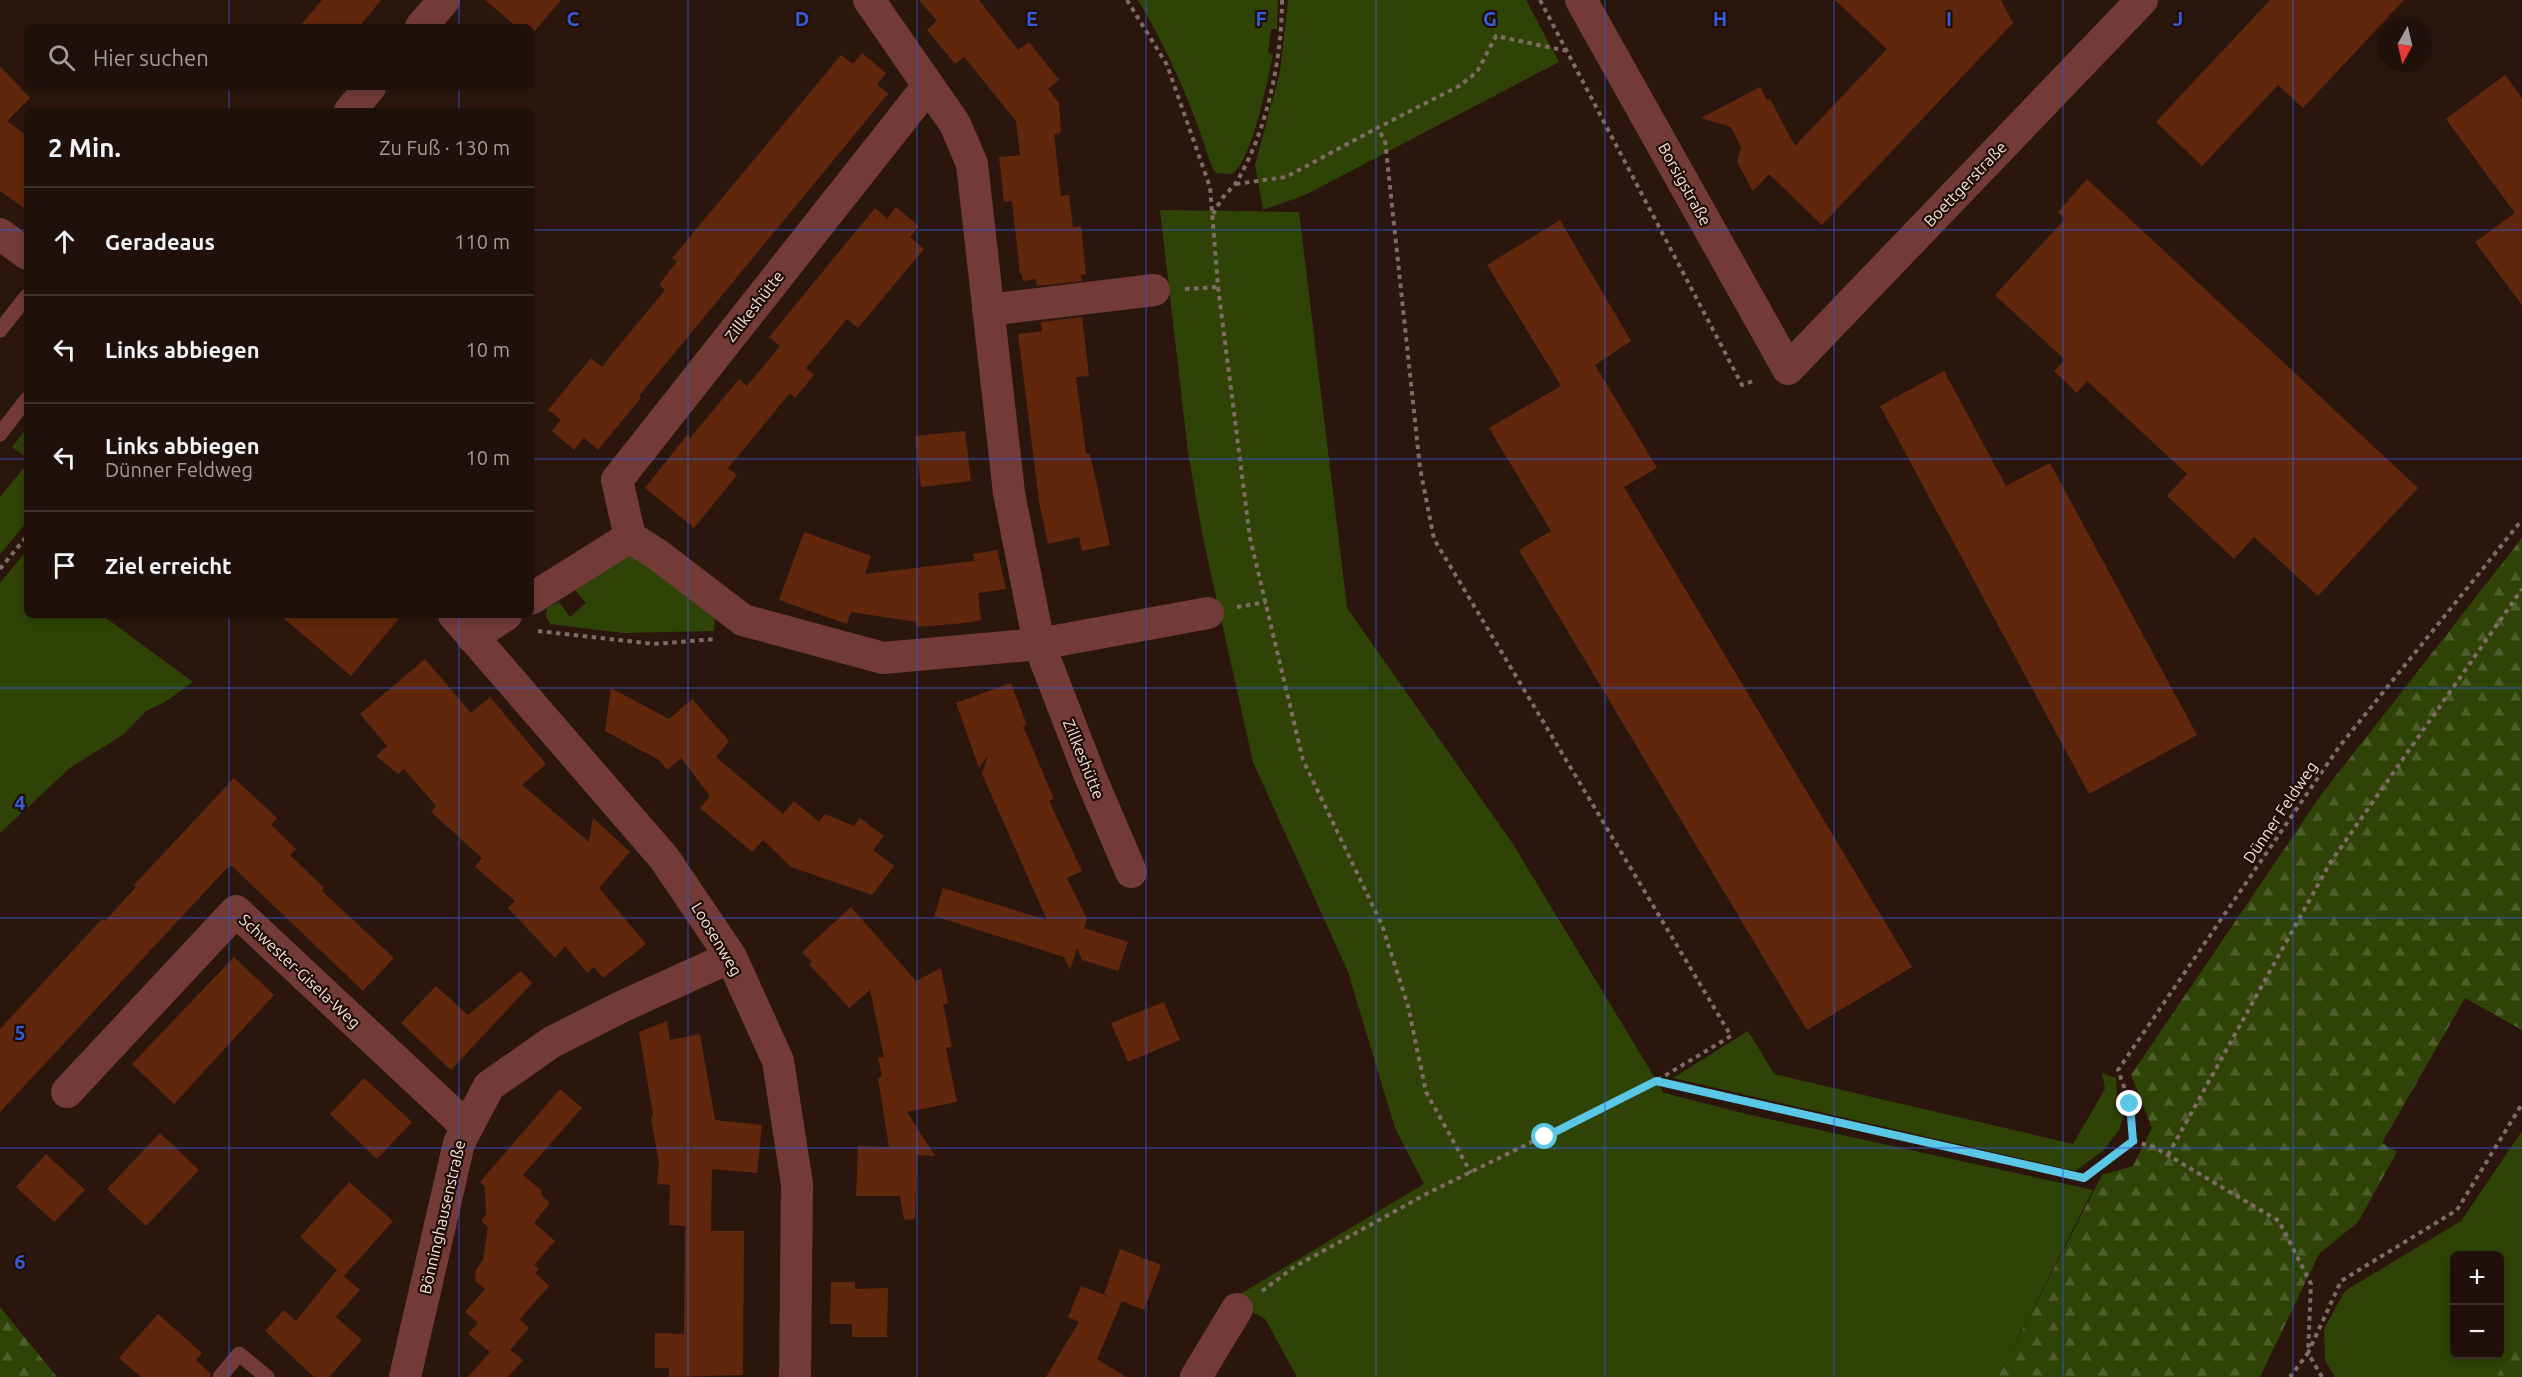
<!DOCTYPE html>
<html lang="de">
<head>
<meta charset="utf-8">
<style>
  :root { --surface:#20100a; --page:#2d1e18; --text:#f1f3f6; --muted:#a29d9c; --line:#3d302b }
  body { margin:0; font-family:Ubuntu,sans-serif; background:var(--page); color:var(--text) }
  .controls { position:absolute; right:18px; bottom:18px; display:grid; overflow:hidden; border-radius:9px; box-shadow:0 3px 9px #0003 }
  .controls button { width:54px; height:54px; display:grid; place-items:center; padding:0; border:0; border-bottom:2px solid var(--line); background:var(--surface); color:var(--text); font:30px sans-serif }
  .compass { position:absolute; left:2378px; top:18px; width:54px; height:54px; border-radius:50%; background:var(--surface); box-shadow:0 3px 9px #0003; rotate:188deg }
  .stop { position:absolute; width:18px; height:18px; margin:-14px; border:4px solid #5bc7e7; border-radius:50%; background:#fff }
  .stop.end { background:#5bc7e7; border-color:#fff; box-shadow:0 2px 6px #0008 }
  .list { margin:0; padding:0; list-style:none }
  h2 { display:flex; justify-content:space-between; align-items:center; height:78px; margin:0; padding:0 24px; font-size:26px }
  h2 small { font-size:20px; font-weight:400; color:var(--muted) }
  .list li { display:grid; grid-template-columns:39px 1fr auto; gap:18px; align-items:center; box-sizing:border-box; height:108px; padding:0 24px; border-top:2px solid var(--line) }
  .list b { display:block; font-size:22px; white-space:nowrap }
  .list p { margin:0; font-size:20px; white-space:nowrap; color:var(--muted) }
  .list em { font-size:20px; font-style:normal; color:var(--muted) }
  .icon { flex:none; width:33px; height:33px; fill:none; stroke:currentColor; stroke-width:2; stroke-linecap:round; stroke-linejoin:round }
  .map { position:relative; flex:none; width:2522px; height:1377px; overflow:hidden }
  .search { position:absolute; background:var(--surface); box-shadow:0 3px 9px #0003; left:24px; top:24px; width:510px; height:66px; display:flex; align-items:center; gap:15px; box-sizing:border-box; padding:0 21px; border-radius:9px; color:var(--muted); font-size:22px }
  .panel { position:absolute; background:var(--surface); box-shadow:0 3px 9px #0003; left:24px; top:108px; width:510px; height:510px; border-radius:9px }
  .map>svg:first-child { display:block }
  .green { fill:#2f4307; fill-rule:evenodd }
  .forest { fill:url(#forest-firs) }
  .building { fill:#60270c }
  .lines { fill:none; stroke-linecap:round; stroke-linejoin:round }
  .path { stroke:#7e6c65; stroke-width:4; stroke-dasharray:4.5 4.5; stroke-linecap:butt }
  .service { stroke:#723b38; stroke-width:15 }
  .minor { stroke:#723b38; stroke-width:32 }
  .route { stroke:#5bc7e7; stroke-width:8 }
  .grid { fill:none; stroke:#335dd9; stroke-width:1.5; stroke-opacity:0.55 }
  .labels { text-anchor:middle; stroke-width:4.5; stroke-linejoin:round; paint-order:stroke }
  .street-label { font-size:16px; fill:#f5e6e0; stroke:#210d06 }
  .grid-label { font-size:20px; text-anchor:middle; font-weight:bold; fill:#335dd9; stroke:#210d06; stroke-width:4.5; stroke-linejoin:round; paint-order:stroke }
</style>
</head>
<body>
<div class="map">
<svg width="2522" height="1377" viewBox="0 0 2522 1377">
  <defs>
    <pattern id="forest-firs" width="22" height="20" patternUnits="userSpaceOnUse" patternTransform="scale(1.5)"><rect width="22" height="20" fill="#2f4307"/><path d="M5 1l3.5 6h-7zM16 11l3.5 6h-7z" fill="#4e5e2b"/></pattern>
  </defs>
  <rect width="100%" height="100%" fill="#2b160e"/>
  <!-- green -->
  <path class="green" d="M1138 0H1278L1277 29H1271L1268 53 1273 55C1268 78 1252 162 1232 174L1216 173 1212 167C1193 108 1170 53 1138 0Z
    M1288 0H1526L1559 62 1305 195 1263 210 1255 165 1280 72Z
    M1160 210 1299 212 1347 608 1513 844 1664 1093 1746 1114 2093 1190 1998 1377H1297L1265 1319 1230 1300 1424 1184 1395 1128 1348 972 1253 762 1203 538 1188 452Z
    M27 428V458L12 447Z
    M27 464V522L0 554V497Z
    M27 550V615H102L193 682 165 702 146 711 124 734 70 768 0 833V583Z
    M629 554 641 555 715 619 714 631 623 633 550 624 546 616 547 608 559 602 570 617 586 603 575 590Z
    M1748 1031 1774 1074 2073 1144 2105 1089 2102 1073 2116 1078 2117 1095 2124 1115 2119 1130 2103 1151 2075 1171 1673 1078Z
    M2522 1131V1335L2496 1377H2335L2325 1360 2324 1329 2345 1291 2461 1221ZM2454 1256H2500V1354H2454Z"/>
  <!-- forest -->
  <path class="forest" d="M2522 538V1030L2465 998 2382 1143 2397 1152 2358 1222 2319 1254 2260 1377H1998L2102 1175 2133 1166 2152 1128 2131 1075 2321 795Z
    M0 1307 57 1377H0Z
    M2522 1335V1377H2496Z"/>
  <!-- building -->
  <path class="building" d="M322 0H381L359 27H299Z
    M485 0H561L531 35V27H517Z
    M919 0H979L1018 50 1029 42 1059 80 1048 89 1059 103 1061 133 1054 134 1061 196 1069 195 1073 227 1081 226 1086 274 1081 275 1082 281 1037 286 1036 279 1023 281 1022 274H1020L1012 201 1004 202 999 157 1020 155 1016 121 964 57 955 64 927 30 937 21Z
    M1835 0H2001L2013 23 1822 225 1769 174 1753 191 1737 162 1741 147 1731 127 1701 118 1760 87 1767 100 1770 99 1795 146 1887 49Z
    M2270 0H2404L2303 108 2278 85 2202 166 2156 122Z
    M862 53 886 73 877 84 888 94 639 396 641 398 598 450 584 438 574 450 552 431 561 420 548 410 591 358 602 367 612 354 665 290 659 285 677 261 672 258 841 55 853 64Z
    M0 66 30 98 7 121 27 136V210L0 191Z
    M2505 75 2522 98V305L2475 242 2515 213 2446 119Z
    M2087 179 2418 488 2318 596 2254 537 2234 559 2167 496 2187 474 2087 381 2077 393 2054 371 2065 360 1995 295 2065 219 2058 212Z
    M896 207 919 226 910 237 924 249 858 328 847 319 828 342 806 368 814 375 795 398 790 393 728 468 737 475 694 528 645 488 687 435 690 438 739 379 747 386 780 346 769 337 875 208 887 219Z
    M1560 220 1631 341 1595 365 1657 468 1624 487 1912 967 1807 1030 1519 550 1551 531 1489 428 1561 386 1487 265Z
    M1082 317 1089 376 1076 377 1086 454H1090L1110 545 1082 551 1079 537 1048 544 1039 501 1018 334 1042 331 1041 322Z
    M1944 371 2006 486 2050 463 2197 735 2089 794 1880 406Z
    M965 431 971 481 921 487 915 436Z
    M804 532 871 556 865 574 974 561 973 554 997 550 1006 589 978 593 981 620 965 623 917 627 916 622 851 612 847 624 779 600Z
    M280 615H402L351 676Z
    M425 659 471 713 490 697 546 764 522 785 589 842 593 818 630 852 599 888 646 944 603 978 594 967 587 973 565 946 555 958 508 908 515 901 475 867 482 858 431 812 436 806 404 769 398 774 376 756 387 746 360 714Z
    M1011 683 1027 725 1023 726 1054 799 1049 801 1082 871 1067 878 1087 919 1084 928 1128 942 1118 971 1082 960 1077 948 1070 970 1064 957 934 916 943 888 1047 920 982 774 988 755 979 768 956 703Z
    M611 688 669 719 692 699 729 741 716 757 783 814 794 801 819 822 825 814 854 826 860 818 884 836 873 850 894 866 872 895 791 867 763 840 752 852 700 808 710 796 681 758 667 770 659 760 605 731Z
    M234 778 277 818 271 825 296 849 290 855 324 888 322 891 394 958 363 991 232 866 228 867 0 1112V1029L102 919 105 921 136 887 134 885Z
    M851 907 916 981 941 968 948 1003 943 1004 952 1047 946 1048 957 1102 907 1112 935 1156 917 1155 915 1219 904 1220 900 1196H856L858 1146 889 1147 878 1078 882 1076 878 1058 884 1057 870 990 849 1008 809 964 812 962 802 952Z
    M234 957 274 995 174 1104 132 1064Z
    M521 971 532 983 451 1070 401 1023 436 986 468 1015Z
    M1164 1002 1180 1040 1128 1062 1111 1023Z
    M667 1021 670 1040 700 1034 715 1120 762 1125 757 1173 712 1169 711 1231H744L743 1375 669 1377V1368H655V1333L684 1334 685 1226 669 1225 670 1185 657 1184 659 1163 651 1119 653 1115 639 1032Z
    M364 1078 412 1122 377 1159 330 1114Z
    M560 1089 582 1108 523 1175 541 1190 542 1196 550 1203 534 1223 555 1241 534 1265 539 1269 535 1273 549 1286 520 1319 529 1328 510 1350 523 1360 508 1377H468L490 1352 468 1334 478 1323 465 1312 485 1289 475 1281 476 1270 483 1260 488 1227 481 1221 486 1215 485 1187 480 1182Z
    M160 1133 199 1170 146 1226 107 1189Z
    M46 1154 85 1190 54 1222 16 1187Z
    M349 1182 393 1221 344 1276 300 1237Z
    M1120 1249 1161 1265 1144 1310 1122 1301 1097 1359 1126 1377H1046L1079 1322 1068 1317 1081 1286 1118 1300 1104 1294Z
    M337 1270 360 1290 336 1317 362 1340 329 1377H314L265 1331 284 1310 296 1321Z
    M831 1282H855V1289L888 1288 887 1337H852V1324H830Z
    M158 1314 202 1353 196 1360 211 1374 210 1377H141L119 1358Z"/>
  <g class="lines">
    <!-- path -->
    <path class="path" d="M1127 0 1167 65 1210 187 1218 287 1250 538 1303 760 1382 925 1408 1006 1426 1092 1471 1173
      M1540 0 1742 385 1756 380
      M1567 51 1496 36 1477 72 1459 86 1377 128 1385 140 1420 468 1434 539 1731 1036 1656 1081
      M1236 184 1286 177 1377 128
      M1213 214C1217 208 1220 200 1225 195 1229 190 1234 187 1237 181 1267 131 1282 58 1282 0
      M1185 289 1218 287
      M0 569 27 536
      M1237 607 1266 602
      M538 631 654 644 716 639
      M2133 1141 2130 1104 2118 1070 2339 747 2522 520
      M2133 1141 2154 1147 2279 1221 2311 1284 2308 1353 2290 1377
      M2168 1155 2330 863 2522 589
      M1262 1291 1294 1267 1428 1193 1656 1081 2084 1178 2133 1141
      M2322 1377 2308 1353 2341 1281 2457 1210 2522 1104"/>
    <!-- service -->
    <path class="service" d="M0 330 27 296
      M0 434 27 399
      M220 1377 239 1354 267 1377"/>
    <!-- minor -->
    <path class="minor" d="M1581 0 1788 369 2142 0
      M421 27 444 0
      M350 111 370 87
      M0 234 27 254
      M988 310 1154 290
      M630 537 658 555 743 620 883 658 1039 644 1009 493 972 164 955 124 869 0
      M531 599 630 537 617 480 928 86
      M454 615 664 858 731 957 778 1061 797 1184 795 1377
      M472 637 506 615
      M1131 872 1090 776 1039 644 1208 613
      M67 1092 236 911 466 1126
      M405 1377 459 1143 489 1086 552 1042 623 1006 731 957
      M1196 1377 1237 1309"/>
  </g>
  <g class="lines">
    <!-- route -->
    <path class="route" d="M1545 1137 1656 1081 2084 1178 2133 1141 2130 1104"/>
  </g>
  <!-- grid -->
  <path class="grid" d="M229 0V27M459 0V27M688 0V1377M917 0V1377M1146 0V1377M1376 0V1377M1605 0V1377M1834 0V1377M2063 0V1377M2293 0V1377M229 87V111M459 87V111M0 230H27M531 230H2522M0 459H27M531 459H2522M229 615V1377M459 615V1377M0 688H2522M0 918H2522M0 1148H2522"/>
  <g class="labels">
    <!-- street labels -->
    <g class="street-label">
      <text transform="translate(1685 184) rotate(61)" y="6">Borsigstraße</text>
      <text transform="translate(1965 184) rotate(-46)" y="6">Boettgerstraße</text>
      <text transform="translate(754 306) rotate(-52)" y="6">Zillkeshütte</text>
      <text transform="translate(1084 759) rotate(68)" y="6">Zillkeshütte</text>
      <text transform="translate(2280 812) rotate(-56)" y="6">Dünner Feldweg</text>
      <text transform="translate(717 939) rotate(59)" y="6">Loosenweg</text>
      <text transform="translate(300 971) rotate(43)" y="6">Schwester-Gisela-Weg</text>
      <text transform="translate(442 1217) rotate(-77)" y="6">Bönninghausenstraße</text>
    </g>
  </g>
  <g class="grid-label">
    <text x="573" y="26">C</text>
    <text x="802" y="26">D</text>
    <text x="1032" y="26">E</text>
    <text x="1261" y="26">F</text>
    <text x="1490" y="26">G</text>
    <text x="1720" y="26">H</text>
    <text x="1949" y="26">I</text>
    <text x="2178" y="26">J</text>
    <text x="20" y="810">4</text>
    <text x="20" y="1040">5</text>
    <text x="20" y="1269">6</text>
  </g>
</svg>
<div class="controls">
<button>+</button>
<button>−</button>
</div>
<svg class="compass" viewBox="-18 -18 36 36"><path d="M0-13l5 13h-10z" fill="#e53935"/><path d="M0 13l5-13h-10z" fill="#a29d9c"/></svg>
<div class="stop" style="left:1545px;top:1137px"></div>
<div class="stop end" style="left:2130px;top:1104px"></div>
<div class="search"><svg class="icon" aria-label="search" viewBox="0 0 24 24"><circle cx="10" cy="10" r="6"/><path d="M15 15l6 6"/></svg>Hier suchen</div>
<section class="panel">
<h2>2 Min.<small>Zu Fuß · 130 m</small></h2>
<ul class="list">
<li><svg class="icon" aria-label="ahead" viewBox="0 0 24 24"><path d="M12 20V5M6 11l6-6 6 6"/></svg><div><b>Geradeaus</b></div><em>110 m</em></li>
<li><svg class="icon" aria-label="left" viewBox="0 0 24 24"><path d="M17 20v-9H6M10 6l-5 5 5 5"/></svg><div><b>Links abbiegen</b></div><em>10 m</em></li>
<li><svg class="icon" aria-label="left" viewBox="0 0 24 24"><path d="M17 20v-9H6M10 6l-5 5 5 5"/></svg><div><b>Links abbiegen</b><p>Dünner Feldweg</p></div><em>10 m</em></li>
<li><svg class="icon" aria-label="arrive" viewBox="0 0 24 24"><path d="M6 21V4h12l-3 4 3 4H6"/></svg><div><b>Ziel erreicht</b></div></li>
</ul>
</section>
</div>
</body>
</html>
